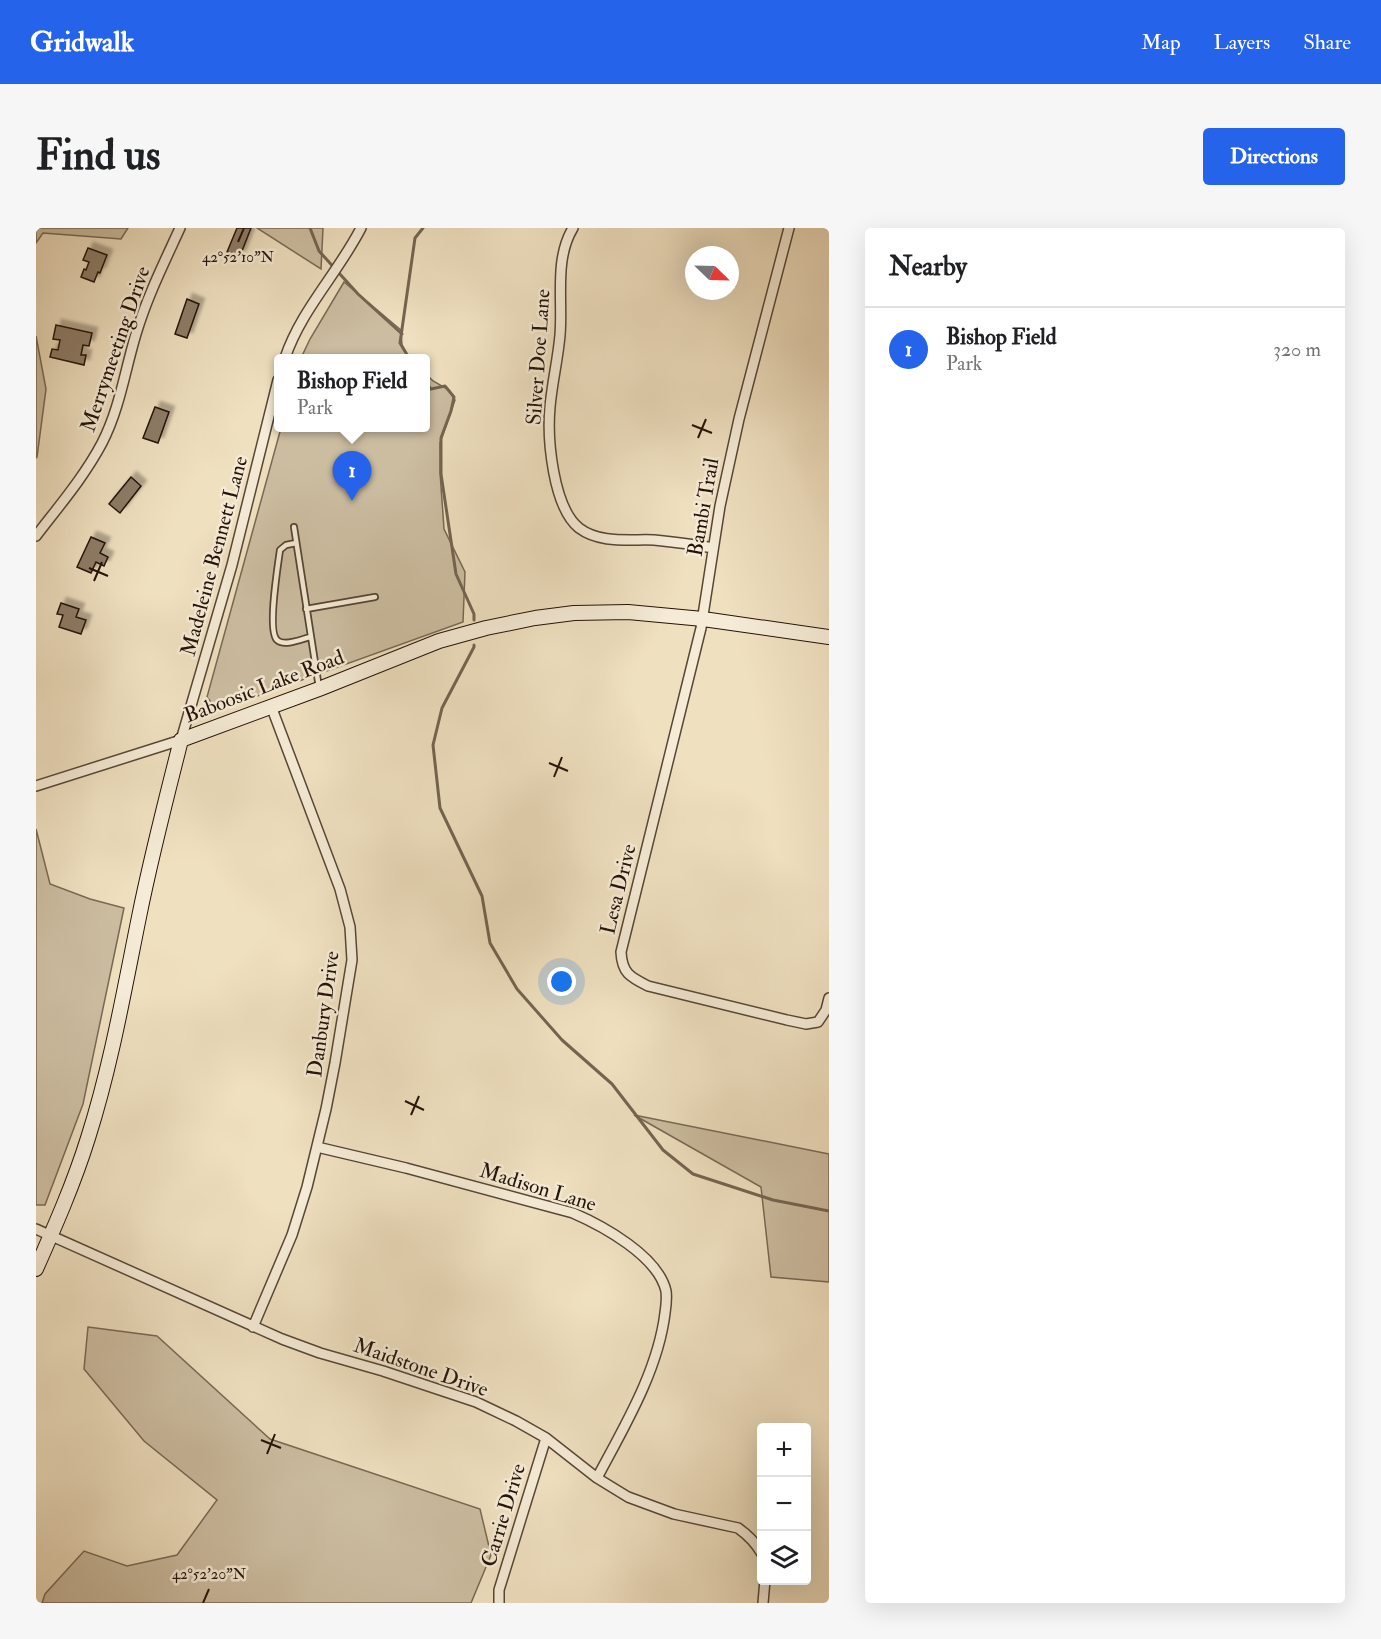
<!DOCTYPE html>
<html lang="en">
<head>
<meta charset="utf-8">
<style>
  :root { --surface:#fff; --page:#f6f6f6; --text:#202124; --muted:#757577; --line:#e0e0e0; --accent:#2563eb }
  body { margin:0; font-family:"IM FELL Double Pica",serif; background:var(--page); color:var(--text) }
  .controls { position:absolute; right:18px; bottom:18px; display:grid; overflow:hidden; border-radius:6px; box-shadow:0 6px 24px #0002 }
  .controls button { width:54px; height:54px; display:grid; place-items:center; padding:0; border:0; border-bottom:2px solid var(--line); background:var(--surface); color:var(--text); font:30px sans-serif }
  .compass { position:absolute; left:649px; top:18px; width:54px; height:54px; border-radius:50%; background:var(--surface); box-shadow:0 6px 24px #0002; rotate:113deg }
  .you { position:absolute; left:526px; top:754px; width:21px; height:21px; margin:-15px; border:4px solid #fff; border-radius:50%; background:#1a73e8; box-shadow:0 0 0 9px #1a73e833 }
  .badge { display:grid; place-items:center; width:39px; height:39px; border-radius:50%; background:var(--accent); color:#fff; font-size:20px; font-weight:700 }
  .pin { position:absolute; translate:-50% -50px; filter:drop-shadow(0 2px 3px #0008) }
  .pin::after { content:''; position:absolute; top:32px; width:21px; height:18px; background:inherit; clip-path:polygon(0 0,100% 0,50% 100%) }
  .popup { position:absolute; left:238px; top:126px; width:156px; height:78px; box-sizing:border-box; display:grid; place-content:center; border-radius:6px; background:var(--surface); filter:drop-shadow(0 2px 4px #0005); font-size:20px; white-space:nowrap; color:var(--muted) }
  .popup b { font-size:22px; color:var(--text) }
  .popup::after { content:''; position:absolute; left:50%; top:100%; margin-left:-12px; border:12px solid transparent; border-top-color:var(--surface) }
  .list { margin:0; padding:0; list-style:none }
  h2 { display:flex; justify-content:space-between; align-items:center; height:78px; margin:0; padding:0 24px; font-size:26px }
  h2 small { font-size:20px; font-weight:400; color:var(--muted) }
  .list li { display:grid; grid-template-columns:39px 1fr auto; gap:18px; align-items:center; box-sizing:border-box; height:84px; padding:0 24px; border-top:2px solid var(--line) }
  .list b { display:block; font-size:22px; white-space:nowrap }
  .list p { margin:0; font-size:20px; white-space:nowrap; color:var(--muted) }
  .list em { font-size:20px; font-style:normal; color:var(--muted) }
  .icon { flex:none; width:33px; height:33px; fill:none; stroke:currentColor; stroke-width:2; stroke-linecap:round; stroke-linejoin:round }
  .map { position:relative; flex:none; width:793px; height:1375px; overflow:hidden; border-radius:6px }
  header { display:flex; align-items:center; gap:36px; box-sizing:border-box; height:84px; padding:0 30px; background:var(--accent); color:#fff }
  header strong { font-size:28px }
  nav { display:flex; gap:33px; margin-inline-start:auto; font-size:21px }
  .intro { display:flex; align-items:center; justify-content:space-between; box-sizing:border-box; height:144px; padding:0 36px }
  h1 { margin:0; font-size:42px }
  .button { padding:15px 27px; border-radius:6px; background:var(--accent); color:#fff; font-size:21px; font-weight:700 }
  main { display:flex; gap:36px; padding:0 36px }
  aside { flex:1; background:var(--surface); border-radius:6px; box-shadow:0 6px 24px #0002 }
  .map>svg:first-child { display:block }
  .green { fill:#ccbda1; stroke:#786854; stroke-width:1.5 }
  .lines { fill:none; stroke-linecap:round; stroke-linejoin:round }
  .stream { stroke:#746451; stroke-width:3 }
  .building { fill:#8e7d68; stroke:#241208; stroke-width:1.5; filter:url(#shadow) }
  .lane-casing { stroke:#574636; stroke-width:8 }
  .street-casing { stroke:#574636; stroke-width:12 }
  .secondary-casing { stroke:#241208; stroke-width:16 }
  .lane { stroke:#f5ebd6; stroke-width:4.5 }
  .street { stroke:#f5ebd6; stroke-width:9 }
  .secondary { stroke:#f5ebd6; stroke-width:14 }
  .ticks { fill:none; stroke:#241208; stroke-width:2 }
  .labels { text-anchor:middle; stroke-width:5; stroke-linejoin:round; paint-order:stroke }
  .street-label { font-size:21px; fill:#241208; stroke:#f5ebd6 }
  .ticks-label { font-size:15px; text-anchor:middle; fill:#241208; stroke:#f5ebd6; stroke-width:5; stroke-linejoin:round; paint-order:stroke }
</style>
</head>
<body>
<header>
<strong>Gridwalk</strong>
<nav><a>Map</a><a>Layers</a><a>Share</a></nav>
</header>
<div class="intro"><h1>Find us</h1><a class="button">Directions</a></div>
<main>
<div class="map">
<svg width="793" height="1375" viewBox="0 0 793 1375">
  <defs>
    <filter id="shadow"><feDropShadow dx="5.5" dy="-5.5" stdDeviation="1.5" flood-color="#0004"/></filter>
  </defs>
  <rect width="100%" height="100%" fill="#efe0c0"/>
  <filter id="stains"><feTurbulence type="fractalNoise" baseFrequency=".00333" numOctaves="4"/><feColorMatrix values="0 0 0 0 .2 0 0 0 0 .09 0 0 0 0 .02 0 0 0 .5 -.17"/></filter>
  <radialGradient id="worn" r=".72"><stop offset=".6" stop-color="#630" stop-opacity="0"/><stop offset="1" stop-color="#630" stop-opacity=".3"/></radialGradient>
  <!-- green -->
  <path class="green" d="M0 0H92L85 11 7 5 0 15Z
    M221 0H287L285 41Z
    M308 54 365 102 366 117 373 130H265L274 111Z
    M0 108 10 161 1 229 0 230Z
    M390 146 397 153 413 162 419 172 404 215V244L408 301 429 344 427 394 188 480 177 477 171 469 245 200H389Z
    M0 601 14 656 54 671 88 680 47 876 9 977H0Z
    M598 887 793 926V1054L735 1049 725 959Z
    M52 1099 121 1108 234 1211 444 1281 455 1327 435 1375H6L9 1366 48 1323 91 1338 141 1327 181 1272 108 1213 48 1141Z"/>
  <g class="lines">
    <!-- stream -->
    <path class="stream" d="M274 0 283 23 322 66 366 106
      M373 130 364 115 379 10 387 0
      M389 154 395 161 409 158 418 169 415 183 405 210V246L420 346 438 386V392
      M438 417V419L406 480 397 517 404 580 446 668 454 715 481 761 526 812 576 856 627 922 657 946 737 972 793 983"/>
  </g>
  <!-- building -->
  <path class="building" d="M201 0H215L204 28 191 24Z
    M52 20 71 27 64 45 62 44 58 54 45 49 48 41 50 42 53 34 47 32Z
    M151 71 163 76 151 110 139 106Z
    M20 97 56 105 53 118 47 117 45 127H50L48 137 14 129 16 121 22 122 24 112 17 111Z
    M119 179 133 184 122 215 107 210Z
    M95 249 105 258 84 285 73 276Z
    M55 309 69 315 64 325 72 329 68 338 60 334 55 345 41 339Z
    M25 375 43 381 40 389 50 392 45 406 23 399 27 387 21 386Z"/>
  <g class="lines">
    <defs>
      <path id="lane" d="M258 299 283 460
        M260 315 250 317 244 322C242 337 231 403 241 412 248 419 266 411 274 409
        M270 381 339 369"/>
      <path id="street" d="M537 0C518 31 527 72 524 107 522 131 516 155 514 179 511 211 517 279 543 300 564 316 594 311 618 312 638 314 657 316 677 320
        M753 0 703 191 684 278 665 400 585 724C586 745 594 749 612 758L751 792 770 796 782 794 790 782 793 770
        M249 130C265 82 302 45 325 0
        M0 308C23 278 48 249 66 215 84 180 89 142 100 106 111 69 128 35 144 0
        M0 558 145 512 196 337 242 152
        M281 919 370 940 537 985C567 998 622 1028 630 1063 631 1070 630 1078 629 1085 622 1143 588 1199 561 1250
        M0 1001 246 1111 284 1125 347 1143 440 1174 480 1193 510 1210 561 1250 592 1269 638 1286 702 1300C712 1307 720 1315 726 1326
        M217 1099 256 1007 271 959 290 881 299 835 316 732 314 699 304 661 235 478
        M463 1375V1362L510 1210
        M727 1375 729 1352"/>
      <path id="secondary" d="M0 1041C19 998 38 955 52 910 75 838 88 763 103 689 115 629 130 571 145 512L283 461 403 413 450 400 499 390 538 385 592 384 667 391 793 409"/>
    </defs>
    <!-- lane casing -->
    <use href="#lane" class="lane-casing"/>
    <!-- street casing -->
    <use href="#street" class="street-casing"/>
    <!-- secondary casing -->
    <use href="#secondary" class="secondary-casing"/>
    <!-- lane -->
    <use href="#lane" class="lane"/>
    <!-- street -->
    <use href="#street" class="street"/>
    <!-- secondary -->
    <use href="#secondary" class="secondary"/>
  </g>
  <!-- ticks -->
  <path class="ticks" d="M202 14 208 0M656 197 676 205M662 210 670 191M53 340 72 348M58 353 66 334M513 535 532 543M518 549 526 529M369 873 388 882M375 887 383 868M225 1212 245 1220M231 1226 239 1206M167 1375 173 1361"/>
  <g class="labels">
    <!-- street labels -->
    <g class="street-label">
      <text transform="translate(79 121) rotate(-71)" y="7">Merrymeeting Drive</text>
      <text transform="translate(502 129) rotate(-86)" y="7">Silver Doe Lane</text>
      <text transform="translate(667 279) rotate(-80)" y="7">Bambi Trail</text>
      <text transform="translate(178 328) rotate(-75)" y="7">Madeleine Bennett Lane</text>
      <text transform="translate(228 458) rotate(-21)" y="7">Baboosic Lake Road</text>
      <text transform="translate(582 661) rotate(-76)" y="7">Lesa Drive</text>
      <text transform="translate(287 786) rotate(-82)" y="7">Danbury Drive</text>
      <text transform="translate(502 959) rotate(17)" y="7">Madison Lane</text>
      <text transform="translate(385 1139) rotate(19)" y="7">Maidstone Drive</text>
      <text transform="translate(467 1287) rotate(-73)" y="7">Carrie Drive</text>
    </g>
  </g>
  <g class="ticks-label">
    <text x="202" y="34">42°52'10"N</text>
    <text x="173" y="1351">42°52'20"N</text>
  </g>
  <rect width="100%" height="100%" filter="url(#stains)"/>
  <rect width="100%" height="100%" fill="url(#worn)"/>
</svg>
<div class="controls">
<button>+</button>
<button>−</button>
<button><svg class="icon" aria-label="layers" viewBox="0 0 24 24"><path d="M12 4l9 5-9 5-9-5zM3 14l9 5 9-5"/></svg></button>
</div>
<svg class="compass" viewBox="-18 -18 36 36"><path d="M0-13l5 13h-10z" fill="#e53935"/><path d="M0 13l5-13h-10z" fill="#757577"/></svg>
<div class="you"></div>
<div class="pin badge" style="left:316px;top:273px">1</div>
<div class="popup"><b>Bishop Field</b>Park</div>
</div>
<aside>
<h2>Nearby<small></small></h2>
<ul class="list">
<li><span class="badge">1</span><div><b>Bishop Field</b><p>Park</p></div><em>320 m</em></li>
</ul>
</aside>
</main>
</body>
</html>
